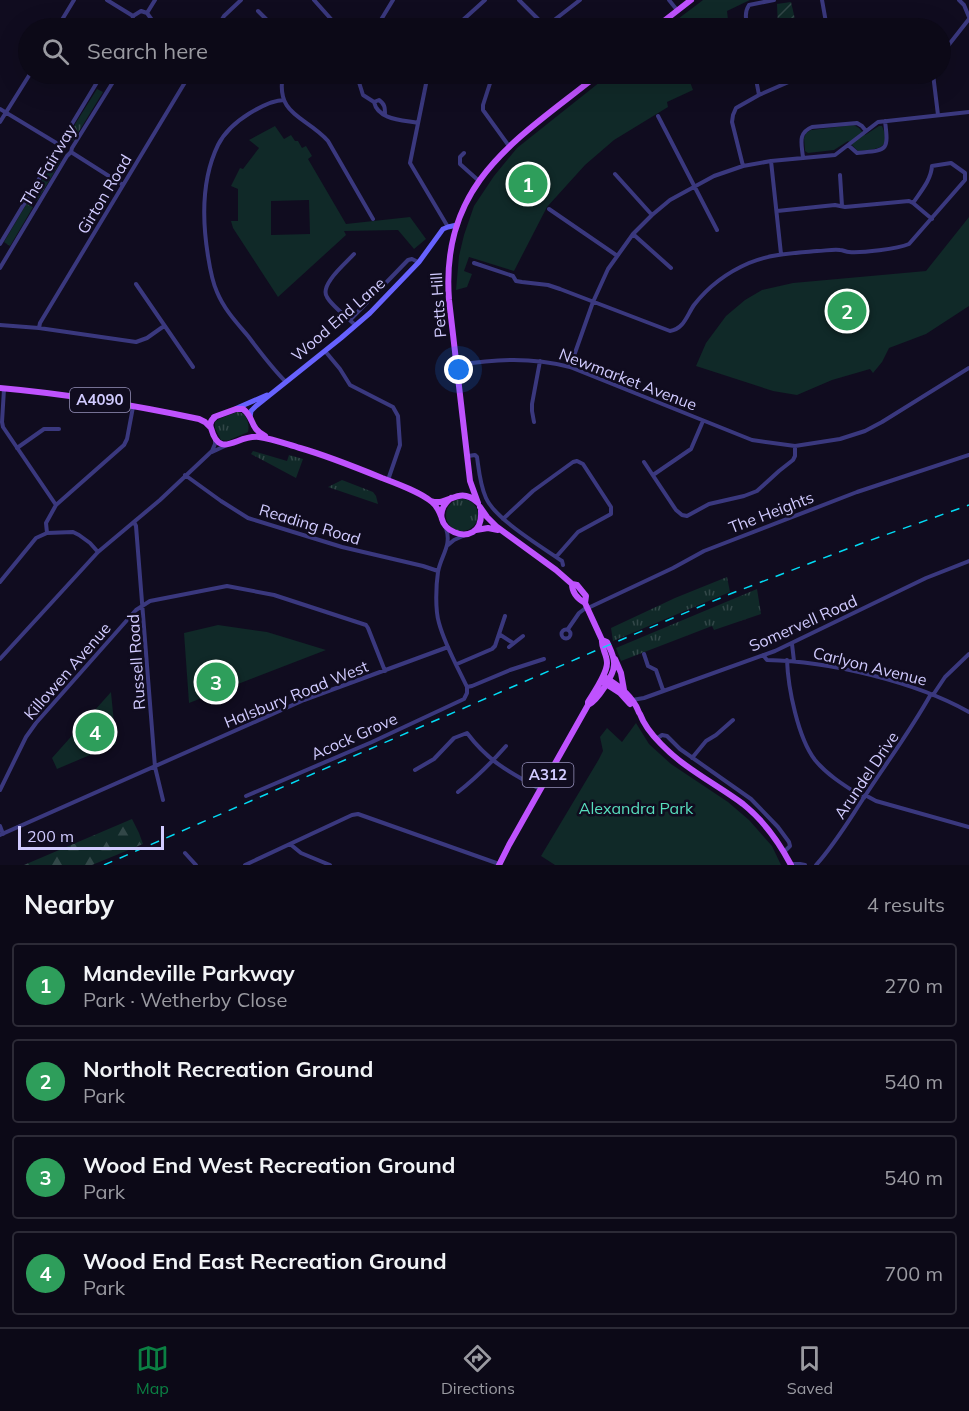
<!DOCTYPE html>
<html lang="en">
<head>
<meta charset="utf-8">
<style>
  :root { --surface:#0c0917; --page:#1a1724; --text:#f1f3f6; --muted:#9a9aa1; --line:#2c2a36; --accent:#0b8043 }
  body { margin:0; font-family:Mulish,sans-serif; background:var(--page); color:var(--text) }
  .scale { position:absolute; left:18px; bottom:15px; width:146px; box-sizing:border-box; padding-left:6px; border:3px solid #d1cbff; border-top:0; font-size:16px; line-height:21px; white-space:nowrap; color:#d1cbff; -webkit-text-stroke:4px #100c1f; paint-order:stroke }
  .you { position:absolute; left:459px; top:370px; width:21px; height:21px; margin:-15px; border:4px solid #fff; border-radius:50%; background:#1a73e8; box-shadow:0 0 0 9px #1a73e833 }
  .badge { display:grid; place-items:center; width:39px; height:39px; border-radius:50%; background:var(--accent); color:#fff; font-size:20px; font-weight:700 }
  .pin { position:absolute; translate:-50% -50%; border:3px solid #fff; box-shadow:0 2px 6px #0006 }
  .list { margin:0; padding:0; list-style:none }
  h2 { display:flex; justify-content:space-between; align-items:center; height:78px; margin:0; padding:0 24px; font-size:26px }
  h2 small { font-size:20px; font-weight:400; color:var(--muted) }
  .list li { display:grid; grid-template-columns:39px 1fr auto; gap:18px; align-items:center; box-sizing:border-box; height:84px; margin:0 12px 12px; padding:0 12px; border:2px solid var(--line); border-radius:6px }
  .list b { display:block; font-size:22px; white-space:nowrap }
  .list p { margin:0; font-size:20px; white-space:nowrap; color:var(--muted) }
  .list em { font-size:20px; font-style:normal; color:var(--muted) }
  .icon { flex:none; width:33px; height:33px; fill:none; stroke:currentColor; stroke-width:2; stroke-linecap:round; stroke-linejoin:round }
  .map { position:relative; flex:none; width:969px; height:865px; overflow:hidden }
  .search { position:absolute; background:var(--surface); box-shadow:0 6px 24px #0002; left:18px; right:18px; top:18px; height:66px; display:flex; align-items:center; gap:15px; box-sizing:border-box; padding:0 21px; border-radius:33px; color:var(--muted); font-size:22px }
  .sheet { height:462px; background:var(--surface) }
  nav { display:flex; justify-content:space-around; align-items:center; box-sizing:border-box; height:84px; border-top:2px solid var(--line); background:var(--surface); font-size:16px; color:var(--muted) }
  nav a { display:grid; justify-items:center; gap:3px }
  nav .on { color:var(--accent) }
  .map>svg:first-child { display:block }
  .grass { fill:url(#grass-tufts) }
  .forest { fill:url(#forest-firs) }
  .park { fill:#102928; fill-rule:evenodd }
  .garden { fill:url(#garden-furrows) }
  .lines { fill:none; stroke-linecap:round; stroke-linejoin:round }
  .street { stroke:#3a387e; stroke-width:4 }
  .secondary { stroke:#6762fe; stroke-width:5 }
  .primary { stroke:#bf52fe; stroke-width:6 }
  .rail { stroke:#02dbf4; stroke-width:1.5; stroke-dasharray:9 8; stroke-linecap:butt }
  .labels { text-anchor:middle; stroke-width:5; stroke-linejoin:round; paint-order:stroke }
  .shield { fill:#100c1f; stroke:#9792bc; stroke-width:1.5 }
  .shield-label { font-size:15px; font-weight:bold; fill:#d1cbff }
  .street-label { font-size:16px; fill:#d1cbff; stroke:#100c1f }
  .park-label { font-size:16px; fill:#58debd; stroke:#100c1f }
</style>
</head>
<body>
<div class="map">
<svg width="969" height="865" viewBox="0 0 969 865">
  <defs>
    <pattern id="grass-tufts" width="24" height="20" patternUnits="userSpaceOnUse" patternTransform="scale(1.5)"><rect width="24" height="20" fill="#102928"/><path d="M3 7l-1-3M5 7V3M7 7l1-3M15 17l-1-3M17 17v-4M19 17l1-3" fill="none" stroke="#324748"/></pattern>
    <pattern id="forest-firs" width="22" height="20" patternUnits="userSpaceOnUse" patternTransform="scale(1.5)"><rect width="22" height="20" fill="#102928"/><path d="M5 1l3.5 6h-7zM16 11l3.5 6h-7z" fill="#324748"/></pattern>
    <pattern id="garden-furrows" width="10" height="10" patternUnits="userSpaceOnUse" patternTransform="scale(1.5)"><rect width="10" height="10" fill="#102928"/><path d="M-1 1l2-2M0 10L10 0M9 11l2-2" fill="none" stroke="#324748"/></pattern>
  </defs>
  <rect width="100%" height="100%" fill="#100c1f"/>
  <!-- grass -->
  <path class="grass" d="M97 89 103 92 73 141 67 137Z
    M55 157 61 161 37 201 31 198Z
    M27 203 33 207 10 246 4 242Z
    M237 412C246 412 250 423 248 432L227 441 221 440 215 428V422L219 419Z
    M253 451 287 461 289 455 303 459 296 478 251 454Z
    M342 480 373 492 376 496 378 504 328 487Z
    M446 515a16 16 0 1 1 32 0a16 16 0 1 1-32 0Z
    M727 577 730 592 613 641 611 628 675 598Z
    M757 589 761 614 714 630 712 626 621 661 616 648Z"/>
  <!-- forest -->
  <path class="forest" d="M132 819 139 833 143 844 92 865H24Z"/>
  <!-- park -->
  <path class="park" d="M703 0H750L727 11 729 28H666Z
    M610 74H687L693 90 667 102 668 107 614 140 585 165 547 207 514 271 469 257 464 271 472 274 467 287 456 290 459 256 464 235 474 206 494 176 517 148Z
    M854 125 859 128 865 135 879 126H882C893 150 875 149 858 151L848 141 834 150 808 153 805 151 804 138 806 133 811 130Z
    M275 126 284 139 291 135 295 141H298L302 148 306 146 312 156 308 159 346 224 410 217 426 239 414 249 398 230 344 231 346 235 278 297 233 228 231 221H238V189L231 186 240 168 243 169 259 148 249 140ZM309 200 310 234 271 235V201Z
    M969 217V306L926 334 889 348 882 362 873 373 870 369 832 380 797 395 773 391 696 366 706 343 726 316 745 300 762 290 793 283 926 271Z
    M218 625 267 632 326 650 189 703 184 633Z
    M111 692 116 744 57 769 52 758Z
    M636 723 649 744 671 764 728 802 749 820 772 846 781 865H555L541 856 599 759 603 751 600 737 607 728 622 742Z"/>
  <!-- garden -->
  <path class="garden" d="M791 2 797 28H778L777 4Z"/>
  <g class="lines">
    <!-- street -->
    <path class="street" d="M107 0 133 16
      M314 0 339 28
      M519 0 546 27
      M669 0 677 10
      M822 0 827 28
      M959 0 964 5 969 17
      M258 11 275 28
      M147 13 152 20 150 27
      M147 13 155 0
      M133 16 141 11 147 13
      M57 28 74 0
      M130 28 132 24 133 16
      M217 28 224 16 241 0
      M376 28 393 0
      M454 28 485 0
      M544 28 580 0
      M748 28C746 20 744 13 749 5L774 0
      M940 56 969 19
      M283 74C275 116 306 116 328 141L373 219
      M428 74 410 163 448 227
      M493 74 483 105V110L509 146
      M583 74 589 82
      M755 74 759 95
      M933 74 938 115
      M357 76 363 95 374 102
      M284 100C273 100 260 107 250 113 237 121 225 131 218 145 201 180 202 219 208 256 210 269 212 281 217 292 224 309 236 322 248 336 260 352 272 368 286 382
      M0 109 58 144
      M385 115C385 108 385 104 379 100L374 102C378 120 403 120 418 123
      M658 116 717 230
      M0 122 30 74
      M848 145 857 153C887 150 889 152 885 121
      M71 152 123 185
      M464 153 460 157V164L479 181
      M803 158C802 145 797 133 812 127L857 123 862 126 866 131
      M771 161 781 254
      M743 166 732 122 733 115 736 108 759 95 807 74
      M615 174 652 215
      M840 175 842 206
      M549 209 616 255
      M777 211 835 205 845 207 909 201 913 203 932 219
      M633 234 671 268
      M0 244 57 149 58 144 61 142 102 74
      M354 254C346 263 319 285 327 297 331 305 348 318 355 325
      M474 263 513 276 516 281 522 282 548 285 560 289 670 331C684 329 687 315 694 305 708 287 728 272 749 263 770 254 794 253 817 251 824 251 833 249 840 250 843 250 846 252 849 252 862 253 897 249 909 244L965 180V173L951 163 932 166C931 180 921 191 913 203
      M0 268 67 156 71 152 72 148 118 74
      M136 284 193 367
      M350 320 408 260 412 259 418 262
      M0 325 39 328 136 342 147 338 164 326
      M39 328 40 323 190 74
      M325 351 340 369 350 385 393 407 398 416 400 445 388 480
      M457 365C496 359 531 357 570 367L752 440 795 446 840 439 865 431 882 422 969 368
      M570 367 593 302 608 269 633 234 652 215 670 200 714 176 743 166 771 161 835 155 878 122 969 112
      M4 389 2 422 3 427 56 505
      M534 422 532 411V404L540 361
      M17 448 44 429H59
      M212 452 227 445
      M468 456 475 455 477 457C479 471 480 485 486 498 495 519 542 547 562 561L563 565
      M644 462 676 510 682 515 687 516 709 504 744 496 757 491 779 471 793 460 795 456V446
      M185 475 221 501 248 518 342 547 423 566 438 571
      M653 475 691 449 703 421
      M503 519 533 491 573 462 577 461 583 464 611 507V514L578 532 556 557
      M134 522 136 526 155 767 163 800
      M47 533 46 523 56 505 124 445 127 439 133 407
      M448 545 454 540 465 535
      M0 582 36 538 47 533 73 532 79 535 90 543 98 552
      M588 608 673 568 704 551 857 492 969 455
      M568 629 579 613 587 607
      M561.5 634a4.5 4.5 0 1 1 9 0a4.5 4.5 0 1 1-9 0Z
      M499 634 513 643
      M792 644 794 661
      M509 647 523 636
      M644 654 648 666 656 670 663 690
      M763 655 767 660C829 661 916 682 969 712
      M0 659 98 552 160 500 212 451 215 444V439
      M787 660C788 688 798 738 815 760 828 776 847 787 864 798
      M457 664 492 649 495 646 505 616
      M467 687 472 686 510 670 544 659
      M933 695 945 677 969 654
      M632 700 644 698 775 651 926 578 969 561
      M656 739 662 735 667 736 680 749 751 799 778 827 789 842 790 846 784 852
      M692 758 706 741 716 735 733 720
      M415 770 434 759 454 738 467 733C489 762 509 772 540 789
      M0 790 26 737 36 723 136 610 150 601 227 586 274 595 366 625 368 628 385 671
      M458 792C476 778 491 763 506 746
      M865 795 876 801 969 827
      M246 796 372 742 464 699 467 693V687C457 666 445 645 439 623 435 610 436 585 438 572 441 555 452 546 446 528
      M0 826 3 834
      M0 835 304 700 448 647
      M290 844 301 853 330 865
      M185 853 196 865
      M791 864H800L805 865
      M245 865 352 815 358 814 499 864
      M816 865C835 844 849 820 865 796 887 762 911 730 931 694"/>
    <!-- secondary -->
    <path class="secondary" d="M237 408 267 395
      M250 417 251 411 256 406 341 338 370 313 419 262 443 229 448 227 457 225"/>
    <!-- primary -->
    <path class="primary" d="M655 28 691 0
      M0 388C67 394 133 405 199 419L205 422 210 427
      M214 417 236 409H243C255 418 249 428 265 436
      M215 417C211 420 209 423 211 428 220 461 237 434 259 437 273 439 286 444 300 448 328 456 355 467 382 478 398 484 420 492 432 502 438 507 441 515 443 522
      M451 498C417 527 484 556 481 511
      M431 501C449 507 458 485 477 502
      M478 503 470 481 449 300C440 181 518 139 599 74
      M480 507 487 517 497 527 556 570 572 584 577 585 586 596 585 603 602 640C601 648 607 654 607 663 607 674 594 692 588 702V705L509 845 499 865
      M476 530 488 528 498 530
      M572 584C572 593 578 599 585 603
      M615 659 621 673 624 690
      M603 676C616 684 628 692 636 706 638 709 638 712 640 714 644 725 653 736 661 744 685 769 716 784 743 804 763 820 779 842 791 865
      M603 682 620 693 630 704
      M588 705C597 701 614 675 614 665 615 657 610 649 607 642L602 640"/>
    <!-- rail -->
    <path class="rail" d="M104 865 597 650 730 594 860 544 969 505"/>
  </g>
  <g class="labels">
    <!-- shield labels -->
    <g class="shield">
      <rect x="70" y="388" width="60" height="24" rx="4.5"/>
      <rect x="522.5" y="763" width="51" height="24" rx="4.5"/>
    </g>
    <g class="shield-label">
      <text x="100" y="405">A4090</text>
      <text x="548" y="780">A312</text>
    </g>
    <!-- street labels -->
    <g class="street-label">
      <text transform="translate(48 165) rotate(-59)" y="6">The Fairway</text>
      <text transform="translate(104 194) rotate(-59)" y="6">Girton Road</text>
      <text transform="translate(438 305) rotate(-94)" y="6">Petts Hill</text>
      <text transform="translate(338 319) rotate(-41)" y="6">Wood End Lane</text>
      <text transform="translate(628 379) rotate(21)" y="6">Newmarket Avenue</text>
      <text transform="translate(771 512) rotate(-21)" y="6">The Heights</text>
      <text transform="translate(310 524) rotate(17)" y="6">Reading Road</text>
      <text transform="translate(803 623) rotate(-24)" y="6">Somervell Road</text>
      <text transform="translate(136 662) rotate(-94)" y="6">Russell Road</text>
      <text transform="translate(870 666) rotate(14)" y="6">Carlyon Avenue</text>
      <text transform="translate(67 671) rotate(-49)" y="6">Killowen Avenue</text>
      <text transform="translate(296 694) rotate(-22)" y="6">Halsbury Road West</text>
      <text transform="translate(354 736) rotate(-24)" y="6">Acock Grove</text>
      <text transform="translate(866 775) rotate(-56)" y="6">Arundel Drive</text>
    </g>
    <!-- park labels -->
    <g class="park-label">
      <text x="636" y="814">Alexandra Park</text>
    </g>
  </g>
</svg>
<div class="scale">200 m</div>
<div class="you"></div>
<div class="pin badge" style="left:528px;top:184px;background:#2e9e5b">1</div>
<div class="pin badge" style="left:847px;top:311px;background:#2e9e5b">2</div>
<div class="pin badge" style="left:216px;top:682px;background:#2e9e5b">3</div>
<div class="pin badge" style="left:95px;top:732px;background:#2e9e5b">4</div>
<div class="search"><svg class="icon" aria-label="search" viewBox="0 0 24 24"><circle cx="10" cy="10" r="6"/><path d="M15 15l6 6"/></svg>Search here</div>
</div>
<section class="sheet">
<h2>Nearby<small>4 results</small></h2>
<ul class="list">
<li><span class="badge" style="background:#2e9e5b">1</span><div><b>Mandeville Parkway</b><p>Park · Wetherby Close</p></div><em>270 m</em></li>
<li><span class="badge" style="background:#2e9e5b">2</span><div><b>Northolt Recreation Ground</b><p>Park</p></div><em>540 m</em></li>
<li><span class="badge" style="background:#2e9e5b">3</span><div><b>Wood End West Recreation Ground</b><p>Park</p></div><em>540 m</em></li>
<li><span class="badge" style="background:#2e9e5b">4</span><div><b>Wood End East Recreation Ground</b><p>Park</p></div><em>700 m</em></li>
</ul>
</section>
<nav>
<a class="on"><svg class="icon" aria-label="map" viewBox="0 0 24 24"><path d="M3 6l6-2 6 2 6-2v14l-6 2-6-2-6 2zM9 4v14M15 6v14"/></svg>Map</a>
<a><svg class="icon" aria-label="directions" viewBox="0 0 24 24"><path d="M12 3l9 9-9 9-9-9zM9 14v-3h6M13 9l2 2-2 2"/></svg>Directions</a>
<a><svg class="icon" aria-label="saved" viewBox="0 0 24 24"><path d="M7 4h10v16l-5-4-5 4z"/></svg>Saved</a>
</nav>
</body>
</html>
